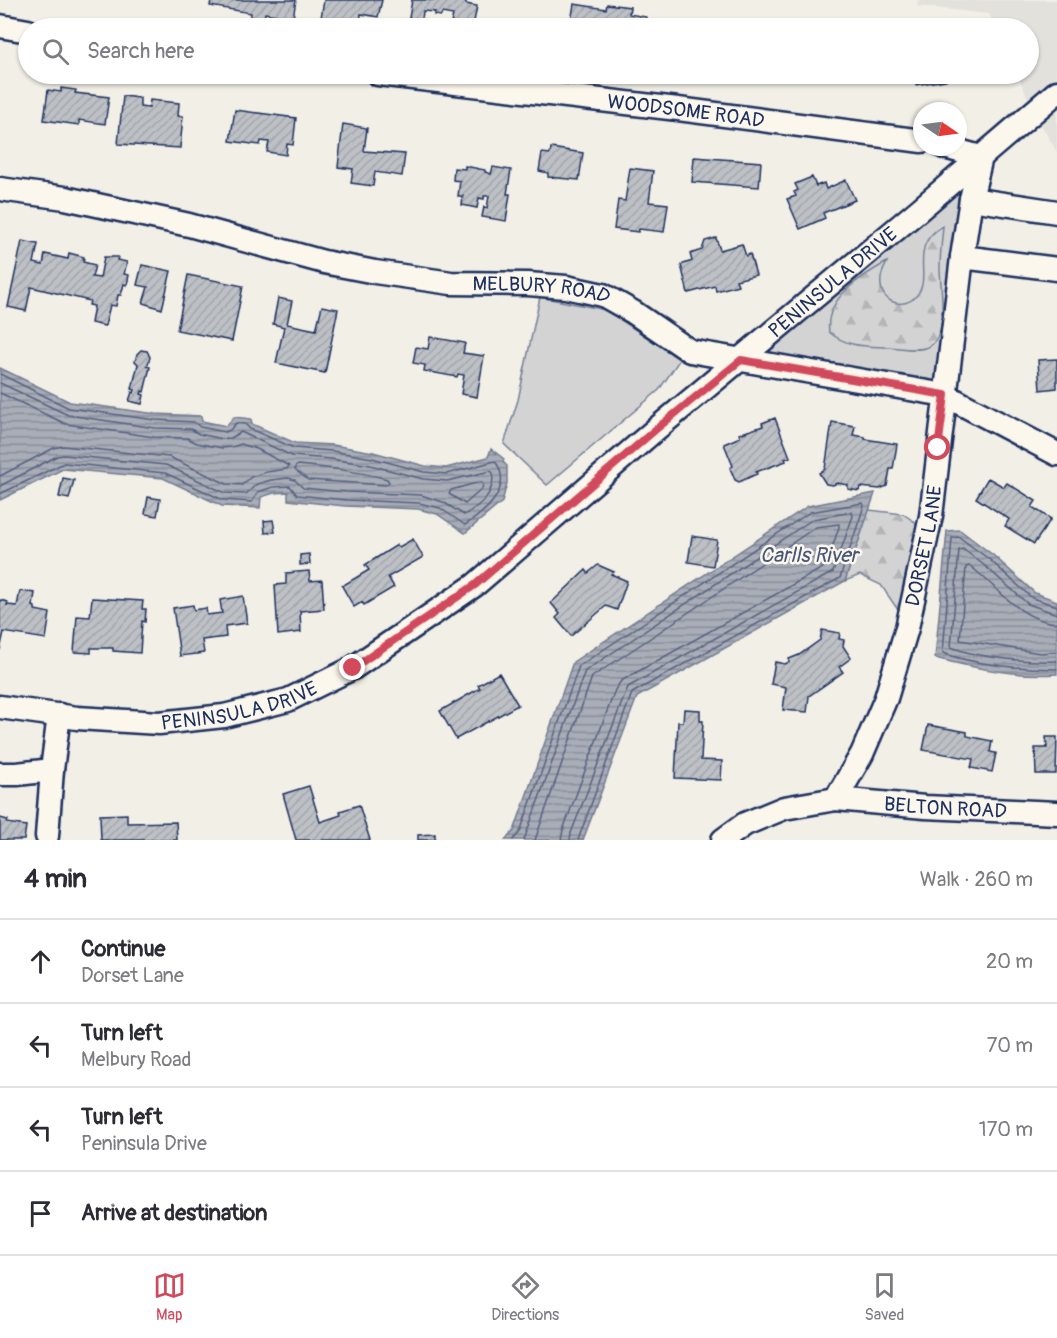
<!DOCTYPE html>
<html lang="en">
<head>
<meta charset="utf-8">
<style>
  :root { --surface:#fff; --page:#f7f7f7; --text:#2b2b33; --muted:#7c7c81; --line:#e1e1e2; --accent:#d1495b }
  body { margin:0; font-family:Pangolin,sans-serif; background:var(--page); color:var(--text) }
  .compass { position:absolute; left:913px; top:102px; width:54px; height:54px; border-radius:50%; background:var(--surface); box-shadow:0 2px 4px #0004; rotate:103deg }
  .stop { position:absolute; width:18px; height:18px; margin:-14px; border:4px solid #d1495b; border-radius:50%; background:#fff }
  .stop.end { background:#d1495b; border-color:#fff; box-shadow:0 2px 6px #0008 }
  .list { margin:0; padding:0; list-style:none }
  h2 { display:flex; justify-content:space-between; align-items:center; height:78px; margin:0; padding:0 24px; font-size:26px }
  h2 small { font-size:20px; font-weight:400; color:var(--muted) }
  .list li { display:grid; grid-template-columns:39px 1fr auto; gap:18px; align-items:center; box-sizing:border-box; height:84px; padding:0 24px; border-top:2px solid var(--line) }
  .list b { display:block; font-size:22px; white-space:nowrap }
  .list p { margin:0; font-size:20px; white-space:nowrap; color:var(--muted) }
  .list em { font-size:20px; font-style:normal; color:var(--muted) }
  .icon { flex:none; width:33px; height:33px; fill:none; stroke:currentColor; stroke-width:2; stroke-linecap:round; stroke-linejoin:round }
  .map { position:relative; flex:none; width:1057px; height:840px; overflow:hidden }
  .search { position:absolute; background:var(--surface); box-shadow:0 2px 4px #0004; left:18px; right:18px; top:18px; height:66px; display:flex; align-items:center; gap:15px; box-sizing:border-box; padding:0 21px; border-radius:33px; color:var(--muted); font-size:22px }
  .sheet { height:414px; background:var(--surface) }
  nav { display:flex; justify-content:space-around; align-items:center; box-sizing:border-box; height:84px; border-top:2px solid var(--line); background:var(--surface); font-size:16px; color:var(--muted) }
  nav a { display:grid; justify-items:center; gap:3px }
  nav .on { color:var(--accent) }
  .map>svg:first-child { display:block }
  .built { fill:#e2e1dc }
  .grass { fill:#d2d3d2; stroke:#768198; stroke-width:1.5 }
  .forest { fill:url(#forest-firs); stroke:#768198; stroke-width:1.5 }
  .water { fill:url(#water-rules); stroke:#707b93; stroke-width:1.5 }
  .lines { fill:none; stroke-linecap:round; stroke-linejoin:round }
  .shore { stroke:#546182; stroke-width:1.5 }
  .building { fill:url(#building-hatch); stroke:#1b2f5e; stroke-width:1.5 }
  .minor-casing { stroke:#1b2f5e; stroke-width:27 }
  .minor { stroke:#fbf7ec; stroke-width:22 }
  .route { stroke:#d1495b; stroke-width:8 }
  .labels { text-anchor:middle; stroke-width:5; stroke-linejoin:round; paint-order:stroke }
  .street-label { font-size:20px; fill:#1b2f5e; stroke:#fbf7ec }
  .water-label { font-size:21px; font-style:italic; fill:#465579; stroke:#fbf7ec }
</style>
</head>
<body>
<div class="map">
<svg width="1057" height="840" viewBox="0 0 1057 840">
  <defs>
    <pattern id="forest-firs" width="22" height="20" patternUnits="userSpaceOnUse" patternTransform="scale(1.5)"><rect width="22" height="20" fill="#d2d3d2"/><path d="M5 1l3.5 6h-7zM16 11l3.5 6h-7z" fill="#b4b5b7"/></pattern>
    <pattern id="water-rules" width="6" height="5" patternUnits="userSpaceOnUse" patternTransform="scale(1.5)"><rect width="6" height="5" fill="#a9adb7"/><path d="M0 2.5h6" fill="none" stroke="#898d98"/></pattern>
    <pattern id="building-hatch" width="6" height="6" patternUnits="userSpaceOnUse" patternTransform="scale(1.5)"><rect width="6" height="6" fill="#bdc0c4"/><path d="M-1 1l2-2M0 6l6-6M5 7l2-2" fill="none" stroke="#a2a5ab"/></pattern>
  </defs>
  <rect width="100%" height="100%" fill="#f2efe6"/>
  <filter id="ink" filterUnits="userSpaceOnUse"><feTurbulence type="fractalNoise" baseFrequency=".0167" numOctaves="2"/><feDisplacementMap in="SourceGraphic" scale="12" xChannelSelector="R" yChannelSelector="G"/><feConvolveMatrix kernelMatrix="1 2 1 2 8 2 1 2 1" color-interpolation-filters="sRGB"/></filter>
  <g filter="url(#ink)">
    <!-- built -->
    <path class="built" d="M918 0H1057V152L1037 118 1017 74H1028V28H996L989 14 917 6Z"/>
    <!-- grass -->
    <path class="grass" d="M960 188 937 385 763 354Z
      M540 297 606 310 680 359 659 390 547 485 504 444 518 400Z"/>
    <!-- forest -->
    <path class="forest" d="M943 226C942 240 940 254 940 268 940 287 950 337 928 347 916 352 898 347 886 347 864 346 847 347 829 332 824 298 862 276 887 262 885 267 881 273 881 279 878 299 899 311 914 298 936 280 905 247 943 226Z
      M869 510 903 514 918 524 916 544 898 610 881 585 860 575 845 581Z"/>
    <!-- water -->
    <path class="water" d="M0 368 70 402 156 414 201 416 202 421 226 426 234 417 251 419 252 424 295 443 333 445 373 452 425 466 446 468 488 457 491 449 504 459 503 462 507 466V483L502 502 465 533 437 514 418 509 345 506 288 500V492L274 493 261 497 260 508 222 506 163 478 63 469 0 500Z
      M875 493 845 581 637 697 583 840H505L514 831 573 662 808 506Z
      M960 530 993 555 1035 593 1057 601V674C1017 677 974 668 935 658L947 531Z"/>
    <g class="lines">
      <!-- shore -->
      <path class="shore" d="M0 374 69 408 155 420 194 422 200 427 225 432 230 430 236 423 245 424 250 429 294 448 332 451 372 458 424 472 447 474 495 461C514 487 487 511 465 525L440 508 419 503 346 500 297 495 290 486 273 487 258 492 252 502 223 500 165 473 64 463 0 494
        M0 383 68 415 155 428 191 429 199 434 223 439 231 438 241 432 292 456 331 459 370 465 423 479 447 481 491 471 493 473C494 495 482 504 464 515L443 502 421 495 346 492 303 488 295 480 288 478 271 480 257 484 246 494 225 493 166 465 64 455 57 456 0 486
        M0 393 66 424 154 437 187 438 197 443 222 448 232 447 241 444 257 449 289 466 287 469 266 472 251 477 242 485 227 484 169 457 63 446 54 448 0 476
        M298 465C328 468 358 471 387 479L389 482 386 485 308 480 295 470V467Z
        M480 482 483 484 482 489 465 504 449 494 451 490Z
        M1057 606 1032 598 990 560 959 537 952 538 943 653C974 665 1024 669 1057 669
        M1057 614 1028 604 985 566 963 549 959 550 951 647C978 658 1027 662 1057 661
        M1057 623C1020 621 997 586 970 566L966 567 960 640 1040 653 1057 652
        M513 840 520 832 579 666 810 512 863 503 864 506 840 578 632 693 578 840
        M524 840 585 671 813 519 852 512 853 516 833 572 628 687 571 833 570 840
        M535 840 592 677 816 527 839 524V527L826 566 621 681 615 690 563 830 561 840"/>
    </g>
    <!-- building -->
    <path class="building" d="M211 0H296L293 18 265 13 263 23 249 21 251 13 210 6Z
      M324 0H382L378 17 361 14 360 25 321 18Z
      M412 0H466V4L477 6 473 27 451 23 453 15 442 13 441 16 434 15 435 12 423 11 422 20 409 18Z
      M574 4 606 9 607 4 630 7 629 14 646 17 644 28H570Z
      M842 20 857 24 856 28H840Z
      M704 24 728 28H689L690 25 703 27Z
      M861 74H880L879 80 860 78Z
      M914 74H967L951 76 952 79 916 85Z
      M61 88 76 90 75 93 109 97 105 124 79 120V125L44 120 48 90 61 92Z
      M123 96 140 98V107L149 108 150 100 179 103 178 116H183L180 148 118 144Z
      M235 110 296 118 293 145 287 144 286 155 267 152 269 142 261 141 260 145 230 141Z
      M343 124 367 128 364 151 405 154 402 176 375 172 373 186 351 183 353 169 338 167Z
      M551 148 583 153 579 180 548 177V173L539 171 542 153 550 154Z
      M694 157 761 162 759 187 692 182Z
      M465 166 485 170V172L491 174 493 167 511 170 507 194H510L506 221 482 217 484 207 487 208 489 196H484V199L479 198 477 208 462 205 463 196H458L460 181 453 180 454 168 465 169Z
      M630 168 653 171 649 202 668 204 664 232 639 229 638 232 614 229 618 200 625 201Z
      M812 177 816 186 824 183 826 189 846 180 855 200 823 213 825 218 800 229 787 199 796 196 794 192 798 190 795 184Z
      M716 238 720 250 742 244 746 256 750 254 756 275 736 280 738 285 716 291 715 286 688 293 681 265 692 261 690 254 702 250 705 241Z
      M22 241 38 244 34 263 43 265 45 254 68 259 69 253 84 257 83 262 95 265 92 277 100 278 104 257H118L117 260 127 262 124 274 129 275 127 285 124 284 121 295H118L116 306 110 305 105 326 91 323 94 306 89 305 90 301 31 287 26 311 8 307Z
      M142 265 171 271 162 309 143 303 148 287 137 285Z
      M188 275 243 286 232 341 177 330Z
      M278 298 292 301 287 324 316 330 322 306 338 309 325 373 276 363 284 327 273 324Z
      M430 337 465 343 463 353 484 356 477 397 461 394 464 375 458 374 457 377 424 371 425 365 413 363 416 347 428 349Z
      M141 350 147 351 150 357 148 364 146 366 150 367 144 392 142 391 141 394 144 395 142 404 129 401 132 392 134 393 135 390 132 389 138 364 135 361 137 354Z
      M1057 359V388L1040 390 1038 360Z
      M775 418 790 457 785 459 786 461 756 472 757 474 739 482 735 480 730 468 733 466 724 444 740 437 739 434 763 426 762 423Z
      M832 422 855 426 853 435 865 437V439L897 444 893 469H890L887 486 880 489 860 487 859 491 848 489V485L837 483 833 485 826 484 819 473 825 469Z
      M63 478 74 480 69 499 59 497Z
      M988 478 1004 487 1007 483 1036 501 1032 507 1051 519 1034 544 1005 526 1009 519 976 498Z
      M148 497 160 499 157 516 145 514Z
      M273 520 275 532 265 533 264 521Z
      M692 536 717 540 713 566 688 562Z
      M413 539 423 557 388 577 394 587 364 605 362 602 354 607 342 586 369 570 365 565 397 545 399 547Z
      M309 554 310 564 300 565V555Z
      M598 565 614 572 611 574 627 581 617 610 606 606 571 636 556 618 560 614 551 603 586 570 588 573Z
      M309 571 310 581 322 580 324 609 300 611 301 632 278 635 275 585 286 584V573Z
      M20 591 35 593 33 606 35 607V610L50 613 46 639 4 632 0 650V600L8 602 7 605 17 606Z
      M243 596 247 623 225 626 226 637 202 640 204 653 180 656 173 608 193 605 194 610 206 608 207 615 222 613 220 600Z
      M92 598 143 601 142 609H146L145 622 142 621 140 653 113 651V648H91V653L74 652 77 616 90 617Z
      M822 630 840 633 839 639 844 640 843 646 851 658 839 667 843 672 809 696 807 712 783 710 786 687 771 684 775 662 785 664 789 662V659L799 655 820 640Z
      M499 673 518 705 456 739 440 711 480 688 478 685Z
      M684 709 700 710V721H703L701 760 722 761 721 780 675 778 678 722H683Z
      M928 725 967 732V736L992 741 990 752 996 753 992 772 971 768 973 759 923 750Z
      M1046 737H1057L1056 774H1036L1035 748H1047Z
      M309 786 320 822 341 815 340 811 359 805 370 840H296L283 794Z
      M127 814V823L176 822 177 840H101L100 815Z
      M0 818 8 820 7 823 26 826 24 840H0Z
      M435 834V840H418V835Z"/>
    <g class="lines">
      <defs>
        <g id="minor">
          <path d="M0 26 28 31"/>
          <path id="s1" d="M378 74 678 109 922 141"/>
          <path id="s2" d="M0 189 65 198 189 225 324 262 375 272 451 283 528 284 566 287 603 295 633 312 690 351 945 395 1057 454"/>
          <path d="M971 199 1057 212"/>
          <path d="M962 257 1057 269"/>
          <path id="s3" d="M0 707 77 718 159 723 224 716 288 700 353 668 475 585 655 430 919 210 1057 92"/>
          <path d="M0 774H17L52 770"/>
          <path id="s4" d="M836 799 862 754 886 698 907 628 931 516 962 257 971 199 981 157 944 147"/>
          <path d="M47 836 52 770 59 715"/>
          <path id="s5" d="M723 840 745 824 784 808 836 799 925 807 1057 813"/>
        </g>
      </defs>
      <!-- minor casing -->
      <use href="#minor" class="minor-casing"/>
      <!-- minor -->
      <use href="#minor" class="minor"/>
    </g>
  </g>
  <g class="lines" filter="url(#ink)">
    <!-- route -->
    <path class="route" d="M353 668 475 585 655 430 741 360 945 395 938 448"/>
  </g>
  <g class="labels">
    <!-- street labels -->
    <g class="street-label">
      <text dy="7" stroke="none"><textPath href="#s1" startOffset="310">WOODSOME ROAD</textPath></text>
      <text dy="7" stroke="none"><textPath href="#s3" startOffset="980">PENINSULA DRIVE</textPath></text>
      <text dy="7" stroke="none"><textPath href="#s2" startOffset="552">MELBURY ROAD</textPath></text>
      <text dy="7" stroke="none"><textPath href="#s4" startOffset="270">DORSET LANE</textPath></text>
      <text dy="7" stroke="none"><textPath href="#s3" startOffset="242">PENINSULA DRIVE</textPath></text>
      <text dy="7" stroke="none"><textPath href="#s5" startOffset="232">BELTON ROAD</textPath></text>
    </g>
    <!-- water labels -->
    <g class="water-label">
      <text x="809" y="562">Carlls River</text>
    </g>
  </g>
</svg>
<svg class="compass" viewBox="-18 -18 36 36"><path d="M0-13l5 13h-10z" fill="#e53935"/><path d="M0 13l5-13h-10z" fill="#7c7c81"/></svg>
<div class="stop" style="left:938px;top:448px"></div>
<div class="stop end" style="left:353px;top:668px"></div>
<div class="search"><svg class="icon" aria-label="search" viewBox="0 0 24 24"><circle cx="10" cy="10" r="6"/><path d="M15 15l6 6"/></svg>Search here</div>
</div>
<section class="sheet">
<h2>4 min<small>Walk · 260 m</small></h2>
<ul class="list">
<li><svg class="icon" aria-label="ahead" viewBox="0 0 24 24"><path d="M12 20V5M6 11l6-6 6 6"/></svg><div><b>Continue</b><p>Dorset Lane</p></div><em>20 m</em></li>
<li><svg class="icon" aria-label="left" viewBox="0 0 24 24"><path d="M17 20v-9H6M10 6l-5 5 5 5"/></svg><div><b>Turn left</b><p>Melbury Road</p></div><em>70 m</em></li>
<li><svg class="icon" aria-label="left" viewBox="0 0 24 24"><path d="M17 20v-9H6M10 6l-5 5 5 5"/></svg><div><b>Turn left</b><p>Peninsula Drive</p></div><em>170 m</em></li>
<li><svg class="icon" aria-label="arrive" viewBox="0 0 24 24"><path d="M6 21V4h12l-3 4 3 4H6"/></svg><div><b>Arrive at destination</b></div></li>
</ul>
</section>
<nav>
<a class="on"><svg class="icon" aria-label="map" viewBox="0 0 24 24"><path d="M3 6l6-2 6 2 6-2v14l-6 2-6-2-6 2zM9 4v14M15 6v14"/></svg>Map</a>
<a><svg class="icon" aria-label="directions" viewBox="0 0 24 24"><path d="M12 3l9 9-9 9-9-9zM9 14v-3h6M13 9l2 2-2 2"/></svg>Directions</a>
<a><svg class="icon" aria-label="saved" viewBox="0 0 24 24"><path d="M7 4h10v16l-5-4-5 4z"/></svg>Saved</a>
</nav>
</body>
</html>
